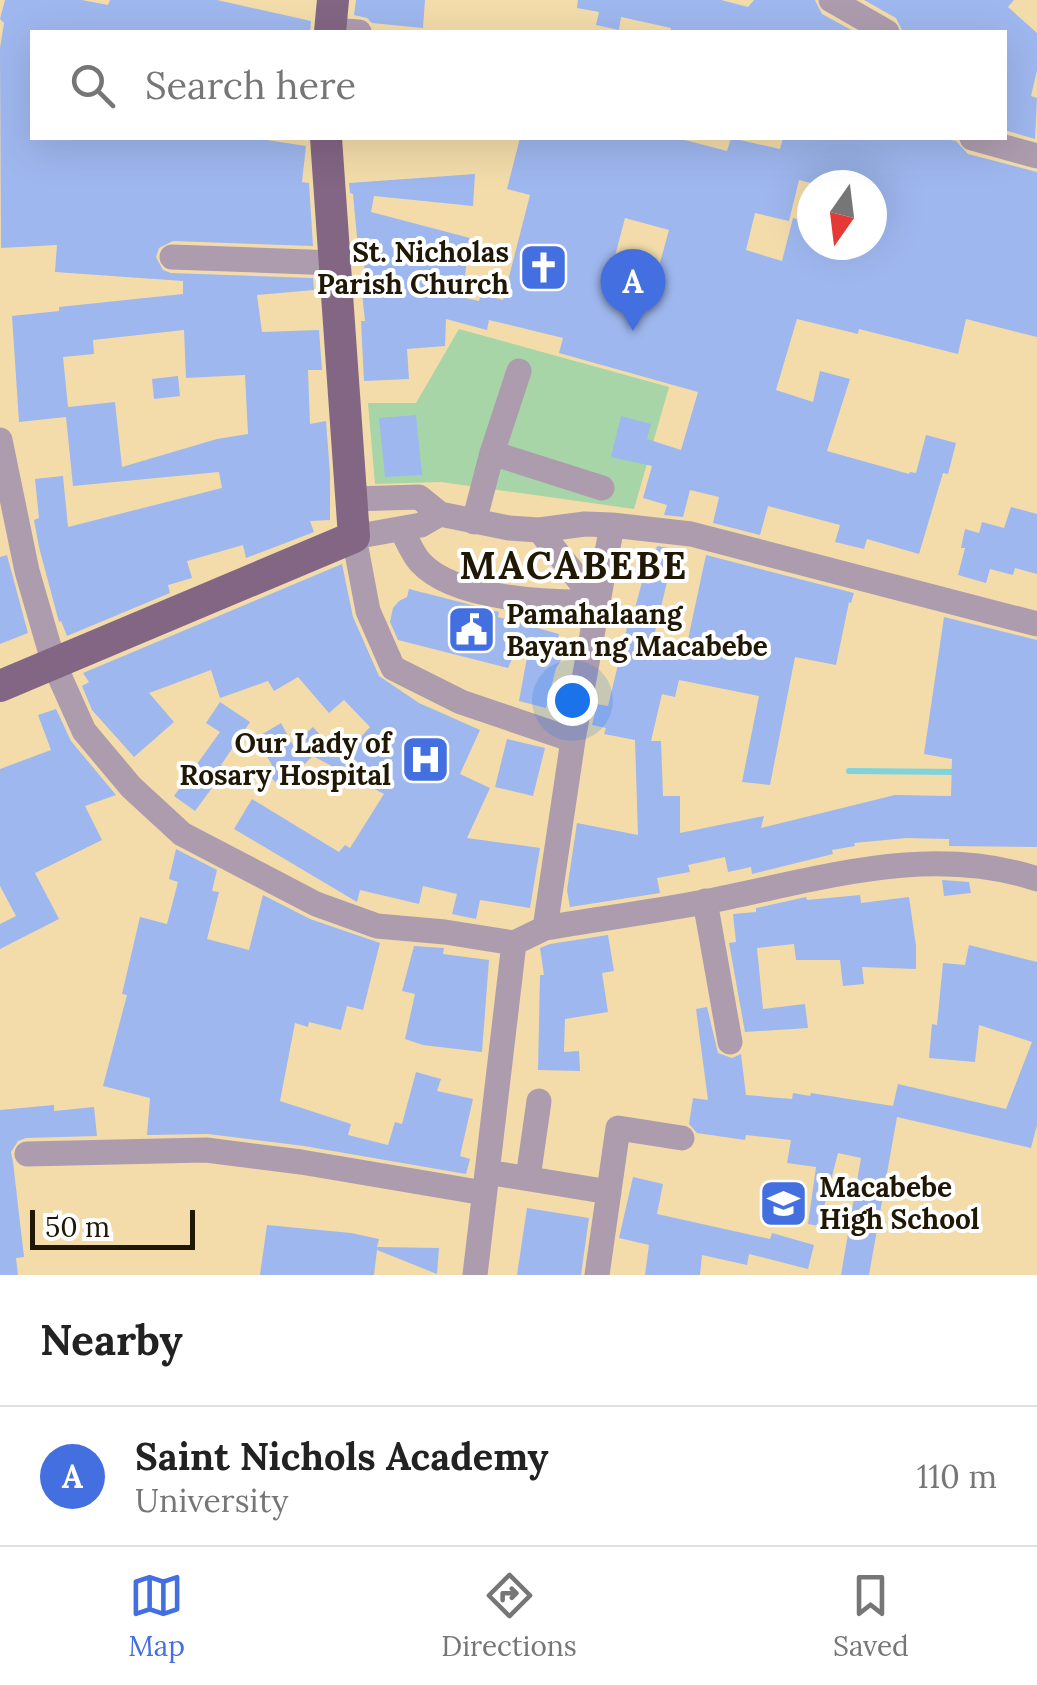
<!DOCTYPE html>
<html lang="en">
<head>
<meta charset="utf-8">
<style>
  :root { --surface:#fff; --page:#f6f6f6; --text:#222; --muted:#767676; --line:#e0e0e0; --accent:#436fe1 }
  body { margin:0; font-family:Lora,serif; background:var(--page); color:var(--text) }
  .compass { position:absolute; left:797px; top:170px; width:90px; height:90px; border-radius:50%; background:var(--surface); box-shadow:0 10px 40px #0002; rotate:194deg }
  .scale { position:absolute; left:30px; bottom:25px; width:165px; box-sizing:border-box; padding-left:10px; border:5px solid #201705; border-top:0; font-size:28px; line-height:35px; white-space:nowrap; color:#201705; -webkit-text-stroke:8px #fff; paint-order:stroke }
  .you { position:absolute; left:572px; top:700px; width:35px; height:35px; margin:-25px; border:8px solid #fff; border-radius:50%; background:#1a73e8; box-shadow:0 0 0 15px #1a73e833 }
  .badge { display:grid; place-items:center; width:65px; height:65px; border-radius:50%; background:var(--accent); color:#fff; font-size:32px; font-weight:700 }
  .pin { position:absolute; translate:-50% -82px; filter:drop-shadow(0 2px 5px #0008) }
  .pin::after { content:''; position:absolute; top:52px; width:35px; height:30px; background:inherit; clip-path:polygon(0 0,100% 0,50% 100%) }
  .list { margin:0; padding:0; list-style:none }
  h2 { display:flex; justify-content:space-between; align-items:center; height:130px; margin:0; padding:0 40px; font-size:42px }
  h2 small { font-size:32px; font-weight:400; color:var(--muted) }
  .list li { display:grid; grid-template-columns:65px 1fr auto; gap:30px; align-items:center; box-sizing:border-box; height:140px; padding:0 40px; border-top:2px solid var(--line) }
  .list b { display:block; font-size:38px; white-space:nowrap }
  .list p { margin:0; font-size:32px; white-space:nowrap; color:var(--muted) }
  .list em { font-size:32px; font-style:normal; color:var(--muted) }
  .icon { flex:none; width:55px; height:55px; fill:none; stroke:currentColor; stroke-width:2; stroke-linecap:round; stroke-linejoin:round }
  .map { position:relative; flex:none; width:1037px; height:1275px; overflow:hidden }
  .search { position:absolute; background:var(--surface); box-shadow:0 10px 40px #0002; left:30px; right:30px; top:30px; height:110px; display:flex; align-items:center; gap:25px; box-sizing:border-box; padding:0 35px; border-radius:0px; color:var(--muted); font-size:38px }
  .sheet { height:270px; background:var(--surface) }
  nav { display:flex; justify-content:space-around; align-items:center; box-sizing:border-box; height:140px; border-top:2px solid var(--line); background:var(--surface); font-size:28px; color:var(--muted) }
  nav a { display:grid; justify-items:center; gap:5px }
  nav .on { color:var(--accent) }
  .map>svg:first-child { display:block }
  .green { fill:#a7d5a8 }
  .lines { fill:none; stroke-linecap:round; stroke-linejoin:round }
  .stream { stroke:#7fd3dd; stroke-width:6 }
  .building { fill:#9eb7ee; fill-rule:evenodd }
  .minor { stroke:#ad9cae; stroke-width:25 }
  .major { stroke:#836584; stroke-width:32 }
  .labels { text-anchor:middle; stroke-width:8; stroke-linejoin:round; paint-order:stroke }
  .poi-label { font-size:28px; font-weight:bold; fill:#201705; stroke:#fff; text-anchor:end }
  .district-label { font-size:38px; font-weight:bold; letter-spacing:2.5px; fill:#201705; stroke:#fff }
</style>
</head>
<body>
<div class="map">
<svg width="1037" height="1275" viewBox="0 0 1037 1275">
  <rect width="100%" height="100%" fill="#f3dcaa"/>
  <!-- green -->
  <path class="green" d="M459 329 669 387 634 509 441 482 375 484 368 403H416Z"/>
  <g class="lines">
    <!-- stream -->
    <path class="stream" d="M849 771 958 772"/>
  </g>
  <!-- building -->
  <path class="building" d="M5 0H82L108 5 110 0H217L311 21 310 32 32 31V138H254L306 146 302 182 309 183 313 246 173 241 159 248 156 257 163 270 171 273 313 278 314 290 257 295 262 332 319 330 322 370H308L310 424 326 421 330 474V520L310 521 314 532 246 558 243 545 187 561 192 578 168 585 170 593 67 636 61 621 59 622 39 547 34 520 39 518 35 479 63 476 68 527 222 488 219 472 73 486 66 417 19 422 12 316 59 311V307L183 294V281L55 272 57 245 1 248 0 48 4 23 0 19ZM184 330 186 378 245 375 248 434 217 439 122 467 115 402 68 407 63 357 94 354 93 340Z
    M356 0H425L423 28 372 23 367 18 354 15Z
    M578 0H721L748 7 754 0H815L822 14 855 32H670L671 28 621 17 619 30 596 25 599 12 577 8Z
    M864 0H1014L1008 7 1037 33V70L1031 96 1037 98 1035 139 1004 130V32H903L896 18Z
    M520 138H686L685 140 727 151 731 138 780 149 783 138H941L956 141 968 154 1037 172V337L966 319 958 354 859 329 858 334 797 319 776 390 813 402 820 371 850 379 827 451 909 474 910 472 916 473 926 435 956 443 948 474 943 473 919 554 867 539 864 549 835 542 840 525 768 506 760 535 713 523 719 497 690 490 683 517 664 515 667 505 643 498 652 466 611 457 621 416 651 424 647 439 681 450 698 392 559 353 563 338 489 320 487 330 446 319 445 346 407 349 409 379 364 381 361 321H365L362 293 366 292 363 248H358L353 194 350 193 349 183 475 174 473 206 374 196 371 212 470 238 463 290 466 291 465 298 479 301 481 294 503 300 530 195 507 189ZM799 180 819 185H872V245H843L841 252 812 245V223L793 218 782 261 746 250 755 213 789 221ZM625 218 669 230 648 306 605 294Z
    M178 376 180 396 154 399 152 379Z
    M416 415 422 475 385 477 379 418Z
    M1011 507 1037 514V574L1015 568 1013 575 990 569 986 583 958 575 965 548H961L965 529 979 533 982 522 1004 528Z
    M657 546 675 549 654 636 687 644 706 555 854 593 851 603 849 602 836 665 795 657 770 785 742 782 759 696 679 680 675 697 662 694 651 741H661L663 796H680V833L764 816 761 828 895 795 951 796 952 759 924 754 944 617 1037 640V847L949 846V839L906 838 854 843 855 846 832 850 833 854 752 874 751 867 728 872 725 857 688 865 690 872 657 878 660 893 570 907 567 890 577 823 638 835 635 740 604 734 606 728 592 725 597 704 608 706 631 611 634 612 642 582 649 584Z
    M7 555 28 633 0 644V557Z
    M342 564 353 617 379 676 419 703 480 730 460 774 490 788 467 838 540 848 530 908 480 900 476 919 452 914 457 894 423 886 419 904 360 890 357 902 234 829 252 799 339 852 345 845 350 848 384 794 313 756 280 787 265 771 272 765 256 738 281 723 293 745 313 727 341 758 370 727 344 700 329 713 298 677 274 691 268 681 220 698 211 670 149 693 174 722 134 757 92 710 82 686 89 682 83 673Z
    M409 589 499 612 498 617 559 634 557 642 562 659 556 668 546 708 519 701 528 652 517 648 508 668 398 640 390 622 393 608 399 601 407 597Z
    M220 702 250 722 221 765 226 769 195 811 174 796 220 732 206 723Z
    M56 709 71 741 116 795 85 806 102 840 35 873 59 919 0 949V924L16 916 0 886V769L51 750 38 715Z
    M507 739 545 748 533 796 495 787Z
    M176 849 217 870 212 891 219 892 207 939 249 950 263 895 310 919 380 943 363 1010 347 1006 341 1030 309 1022 308 1027 295 1023 280 1101 351 1124 348 1135 388 1145 395 1122 402 1124 416 1072 441 1079 437 1091 473 1099 460 1156 470 1159 466 1174 304 1146 208 1134 147 1135 150 1098 103 1086 127 995 122 994 140 917 167 924 178 882 169 879Z
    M942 880 969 882 971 893 944 896Z
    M860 895 861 903 909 897 916 946V969L862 967 864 984 843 986 840 960H796L794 944 757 948 763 1009 805 1004 808 1028 745 1032 729 943 736 942 733 914 756 912V908L806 897 807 900Z
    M608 935 614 971 602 973 608 1012 565 1019 564 1052 579 1051 580 1071 538 1070 540 975H544L540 948 550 944Z
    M969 945 1037 962V1125L1031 1148 897 1117 869 1275H841L861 1158 838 1153 819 1226 808 1224 816 1167 787 1163 791 1140 746 1135 745 1140 697 1133 689 1124 693 1098 708 1100 696 1009 707 1007 718 1053 732 1058 741 1054 746 1095 792 1099 793 1093 810 1096 811 1093 893 1106 898 1084 1006 1109 1032 1042 979 1025 975 1062 929 1058 932 1024 937 1025 943 963 965 965Z
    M414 946 444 948 443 954 489 960 482 1052 423 1045 405 1039 415 994 402 991Z
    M54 1105V1111L94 1107 97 1136 26 1138 18 1141 11 1152 4 1153 11 1152 13 1162 24 1257 16 1258 18 1275H0V1110Z
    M633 1177 663 1184 657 1214 770 1239 772 1233 814 1245 808 1269 749 1254 747 1265 702 1255 700 1275H645L649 1245 619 1238Z
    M527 1208 589 1218 581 1275H517Z
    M267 1225 351 1233 379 1239 377 1247 439 1248 437 1274 377 1250 374 1275H260Z"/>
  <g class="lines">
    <!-- minor -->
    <path class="minor" d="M831 0 887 32
      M330 30 359 32
      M972 138 1037 156
      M172 257 335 263
      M0 440 27 571 54 664 84 731 131 787 182 834 316 904 377 926 445 932 514 943
      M492 453 519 371
      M352 499 419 497 440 514 509 528 539 530 585 524 612 525 691 534 1037 624
      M440 514 421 525 354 537 368 611 393 668 461 702 573 740
      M474 522 492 453 602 488
      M401 529C407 539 412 553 420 562 454 600 551 603 598 602
      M539 530 583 585 599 598
      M705 901 730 1042
      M545 928C598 919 651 912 704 902 814 881 927 842 1037 879
      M27 1154 206 1150 301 1162 484 1193
      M487 1172 609 1192
      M528 1178 539 1101
      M475 1275 514 943 545 928 573 740 612 525
      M597 1275 618 1128 682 1138"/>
    <!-- major -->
    <path class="major" d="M330 32 333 0
      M0 686 354 537 326 138"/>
  </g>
  <!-- icons -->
  <defs>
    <symbol id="church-square" viewBox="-11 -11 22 22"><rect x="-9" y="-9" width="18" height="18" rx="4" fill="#436fe1" stroke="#fff"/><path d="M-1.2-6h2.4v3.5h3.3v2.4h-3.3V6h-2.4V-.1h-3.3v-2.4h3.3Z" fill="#fff"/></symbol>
    <symbol id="civic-square" viewBox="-11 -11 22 22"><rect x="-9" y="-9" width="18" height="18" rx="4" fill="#436fe1" stroke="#fff"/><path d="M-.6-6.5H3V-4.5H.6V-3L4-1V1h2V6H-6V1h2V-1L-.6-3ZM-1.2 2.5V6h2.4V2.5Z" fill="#fff"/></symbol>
    <symbol id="hospital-square" viewBox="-11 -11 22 22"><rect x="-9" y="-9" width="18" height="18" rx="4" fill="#436fe1" stroke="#fff"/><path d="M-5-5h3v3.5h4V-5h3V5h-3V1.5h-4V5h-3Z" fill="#fff"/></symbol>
    <symbol id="school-square" viewBox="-11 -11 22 22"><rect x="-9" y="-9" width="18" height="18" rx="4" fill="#436fe1" stroke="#fff"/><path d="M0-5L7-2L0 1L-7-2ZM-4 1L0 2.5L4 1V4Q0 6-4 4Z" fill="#fff"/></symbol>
  </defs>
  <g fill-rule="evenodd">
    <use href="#church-square" x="516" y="240" width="55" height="55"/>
    <use href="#civic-square" x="444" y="602" width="55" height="55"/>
    <use href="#hospital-square" x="398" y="732" width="55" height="55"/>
    <use href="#school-square" x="756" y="1176" width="55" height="55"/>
  </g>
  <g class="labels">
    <!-- poi labels -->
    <g class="poi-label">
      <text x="509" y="262">St. Nicholas<tspan x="509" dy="32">Parish Church</tspan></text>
      <text x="506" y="624" text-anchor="start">Pamahalaang<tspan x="506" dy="32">Bayan ng Macabebe</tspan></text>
      <text x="391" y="753">Our Lady of<tspan x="391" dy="32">Rosary Hospital</tspan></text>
      <text x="819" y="1197" text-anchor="start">Macabebe<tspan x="819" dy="32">High School</tspan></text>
    </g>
    <!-- district labels -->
    <g class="district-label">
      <text x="574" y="579">MACABEBE</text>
    </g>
  </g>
</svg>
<svg class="compass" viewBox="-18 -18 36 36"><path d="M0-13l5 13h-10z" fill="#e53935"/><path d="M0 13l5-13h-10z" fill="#767676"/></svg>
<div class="scale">50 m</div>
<div class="you"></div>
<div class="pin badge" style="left:633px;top:331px">A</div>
<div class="search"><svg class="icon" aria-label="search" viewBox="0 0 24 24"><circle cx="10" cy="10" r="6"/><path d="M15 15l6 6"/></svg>Search here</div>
</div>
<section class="sheet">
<h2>Nearby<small></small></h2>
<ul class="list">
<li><span class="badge">A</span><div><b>Saint Nichols Academy</b><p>University</p></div><em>110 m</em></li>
</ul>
</section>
<nav>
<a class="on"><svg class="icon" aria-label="map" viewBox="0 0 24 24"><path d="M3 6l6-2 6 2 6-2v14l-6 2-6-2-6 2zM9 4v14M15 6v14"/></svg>Map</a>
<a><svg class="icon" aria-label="directions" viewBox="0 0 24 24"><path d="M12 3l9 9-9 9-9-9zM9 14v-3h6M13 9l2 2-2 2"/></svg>Directions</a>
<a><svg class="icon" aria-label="saved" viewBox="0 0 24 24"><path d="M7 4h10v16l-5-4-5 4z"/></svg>Saved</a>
</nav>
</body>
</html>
